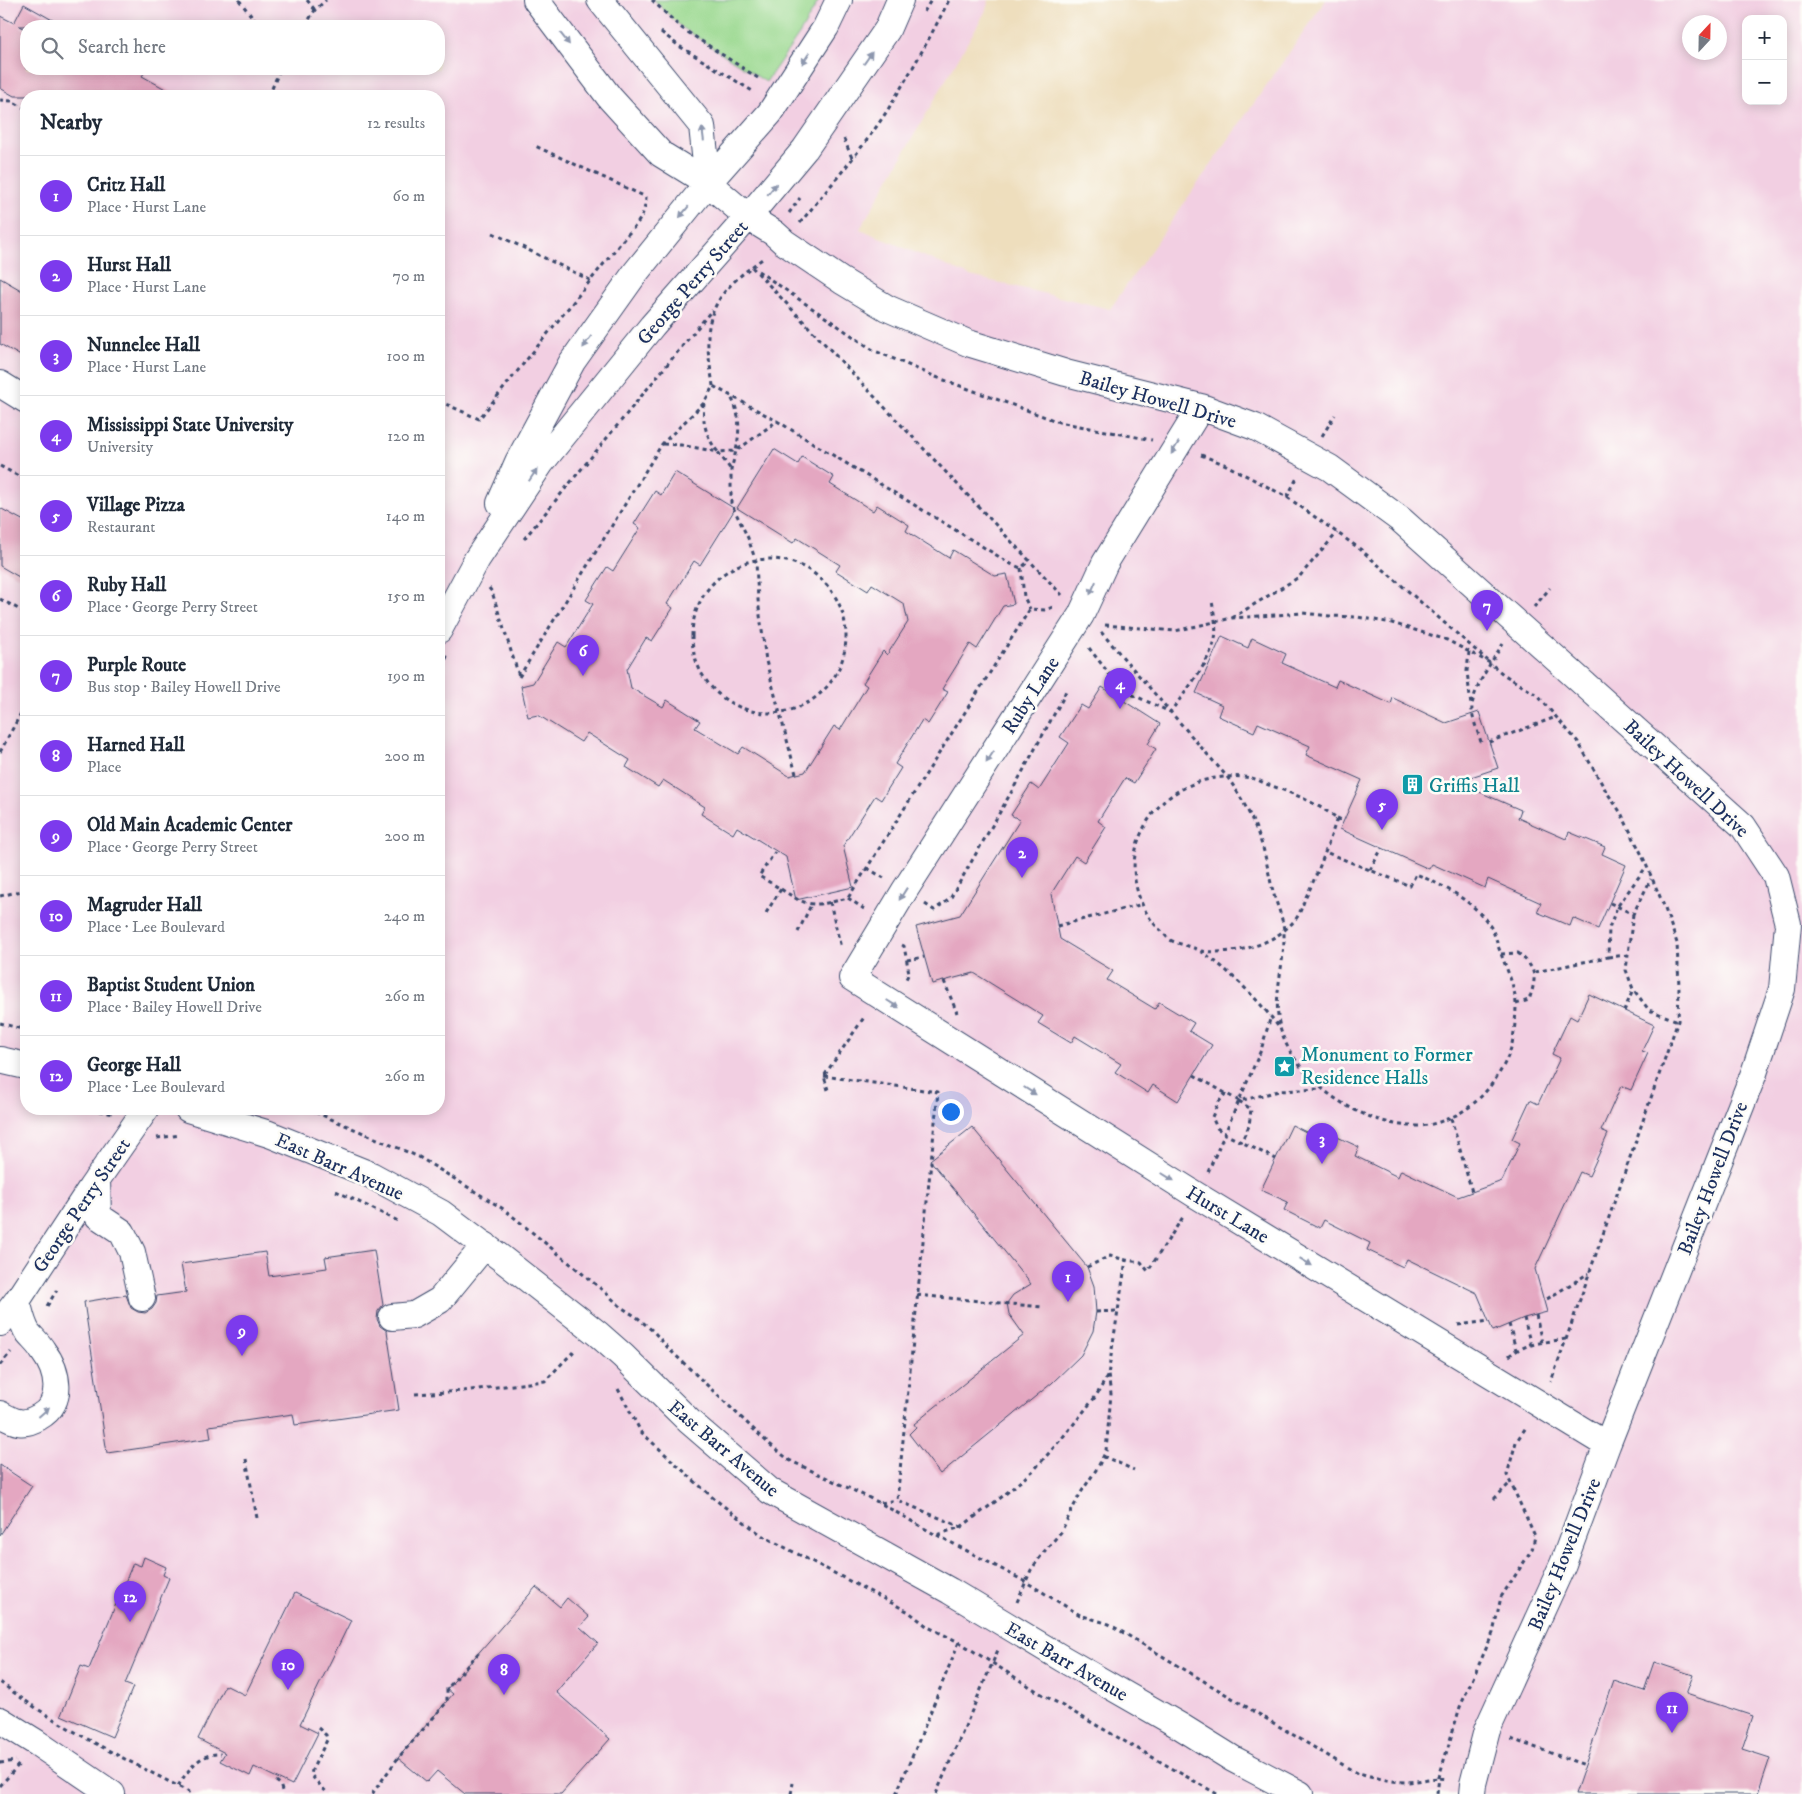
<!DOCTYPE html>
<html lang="en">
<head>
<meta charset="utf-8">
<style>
  :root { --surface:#fff; --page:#f6f6f7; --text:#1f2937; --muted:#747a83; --line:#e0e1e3; --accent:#7c3aed }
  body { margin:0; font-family:"IM FELL DW Pica",serif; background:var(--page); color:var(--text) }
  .controls { position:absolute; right:15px; top:15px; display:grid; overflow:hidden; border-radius:10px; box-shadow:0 2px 12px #0003 }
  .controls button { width:45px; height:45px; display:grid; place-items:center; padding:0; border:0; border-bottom:1px solid var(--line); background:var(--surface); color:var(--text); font:25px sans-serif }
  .compass { position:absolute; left:1682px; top:15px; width:45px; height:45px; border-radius:50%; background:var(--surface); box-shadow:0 2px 12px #0003; rotate:22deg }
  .you { position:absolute; left:950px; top:1111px; width:18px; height:18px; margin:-12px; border:4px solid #fff; border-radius:50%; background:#1a73e8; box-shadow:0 0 0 8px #1a73e833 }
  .badge { display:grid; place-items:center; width:32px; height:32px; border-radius:50%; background:var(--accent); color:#fff; font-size:16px; font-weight:700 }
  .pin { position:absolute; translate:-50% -41px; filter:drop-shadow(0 1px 2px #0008) }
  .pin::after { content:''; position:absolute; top:26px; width:18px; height:15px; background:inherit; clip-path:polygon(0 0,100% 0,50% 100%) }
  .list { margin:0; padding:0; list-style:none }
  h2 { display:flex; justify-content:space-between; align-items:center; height:65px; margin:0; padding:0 20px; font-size:21px }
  h2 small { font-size:16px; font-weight:400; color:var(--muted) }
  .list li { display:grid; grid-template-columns:32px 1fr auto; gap:15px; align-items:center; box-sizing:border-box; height:80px; padding:0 20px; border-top:1px solid var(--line) }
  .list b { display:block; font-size:19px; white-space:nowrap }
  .list p { margin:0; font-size:16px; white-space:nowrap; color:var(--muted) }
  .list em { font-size:16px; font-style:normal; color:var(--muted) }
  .icon { flex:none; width:28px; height:28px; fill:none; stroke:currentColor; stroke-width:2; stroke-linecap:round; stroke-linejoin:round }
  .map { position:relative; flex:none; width:1802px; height:1794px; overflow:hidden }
  .search { position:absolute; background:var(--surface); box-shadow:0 2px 12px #0003; left:20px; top:20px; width:425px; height:55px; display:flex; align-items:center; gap:12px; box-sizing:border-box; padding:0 18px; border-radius:20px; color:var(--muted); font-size:19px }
  .panel { position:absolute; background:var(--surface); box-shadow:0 2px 12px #0003; left:20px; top:90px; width:425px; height:1025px; border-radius:20px }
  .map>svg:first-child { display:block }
  .built { fill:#f2cfe2; fill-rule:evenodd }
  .green { fill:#99d88e; stroke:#5a8476 }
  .building { fill:#e4a7c1 }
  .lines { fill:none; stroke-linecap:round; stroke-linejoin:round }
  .minor-casing { stroke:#3b496c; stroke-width:28 }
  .path { stroke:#3b496c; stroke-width:3; stroke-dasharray:4 4; stroke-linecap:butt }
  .minor { stroke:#fff; stroke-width:26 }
  .oneway { fill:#8d97ae }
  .labels { text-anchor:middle; stroke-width:5; stroke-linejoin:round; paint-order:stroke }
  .street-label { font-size:20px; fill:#1b2f5e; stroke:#fdfcf7 }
  .culture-label { font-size:20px; fill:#0d838f; stroke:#fdfcf7; text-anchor:start }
</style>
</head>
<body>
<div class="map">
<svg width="1802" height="1794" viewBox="0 0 1802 1794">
  <rect width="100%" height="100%" fill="#fdfcf7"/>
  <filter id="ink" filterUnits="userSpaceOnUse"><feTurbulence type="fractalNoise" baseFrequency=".02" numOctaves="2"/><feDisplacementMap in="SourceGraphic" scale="10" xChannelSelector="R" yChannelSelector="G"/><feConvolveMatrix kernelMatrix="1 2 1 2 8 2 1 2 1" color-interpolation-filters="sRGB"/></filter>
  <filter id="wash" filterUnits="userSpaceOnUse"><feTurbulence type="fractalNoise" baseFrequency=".0096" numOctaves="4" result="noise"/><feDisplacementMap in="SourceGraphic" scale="20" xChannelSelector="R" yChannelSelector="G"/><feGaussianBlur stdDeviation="1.12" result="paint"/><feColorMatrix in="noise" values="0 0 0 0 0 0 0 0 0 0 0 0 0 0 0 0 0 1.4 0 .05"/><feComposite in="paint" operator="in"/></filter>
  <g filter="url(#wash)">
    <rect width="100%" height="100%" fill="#eedebd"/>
    <!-- built -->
    <path class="built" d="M0 0H989L985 12 860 229 970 276 1110 309 1326 0H1802V1794H0ZM1746 19H1783V101H1746ZM1690 22H1720V52H1690ZM26 26H439V69H26ZM26 96H439V1109H26Z"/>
    <!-- green -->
    <path class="green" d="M654 0H819L800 33 766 82 680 26Z"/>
    <g id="blocks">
      <!-- building -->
      <path class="building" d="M24 4 63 26H19L26 30V69H147L142 76 178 96H14L0 88V16L14 23Z
        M0 278 26 293V359L0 344Z
        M774 449 798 464 802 457 834 477 830 484 873 511 877 505 909 525 906 531 949 558 953 550 995 576 1007 574 1014 604 1003 606 977 649 970 644 942 689 948 692 928 724 922 720 895 764 901 768 881 800 875 796 843 846 853 887 796 900 786 857 737 827 733 834 701 814 705 807 663 780 658 787 626 767 630 760 587 733 581 742 538 715 528 717 521 686 533 683 558 642 566 647 593 604 586 600 607 567 613 571 640 528 634 524 655 491 661 495 675 472 735 509 700 565 694 561 667 604 673 608 652 641 646 638 627 669 631 688 663 707 667 700 700 721 695 728 738 754 743 747 789 776 805 772 834 726 840 730 867 686 863 683 883 651 887 655 908 622 904 604 872 584 868 591 836 571 840 565 797 538 793 543 737 508Z
        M0 508 26 522V581L0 566Z
        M1222 636 1248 648 1252 638 1286 654 1282 663 1335 687 1338 680 1391 704 1393 698 1446 723 1479 712 1498 768 1456 782 1521 810 1518 818 1566 839 1569 832 1605 847 1602 854 1626 865 1598 929 1573 918 1570 926 1537 912 1541 903 1488 879 1485 888 1432 864 1429 869 1340 829 1362 780 1306 755 1310 746 1258 723 1254 732 1218 716 1222 705 1196 693Z
        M1102 687 1160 724 1148 744 1156 749 1134 783 1125 778 1098 821 1106 827 1084 862 1075 856 1051 894 1060 939 1113 971 1107 980 1155 1009 1159 1002 1194 1023 1189 1031 1212 1045 1178 1101 1153 1085 1148 1093 1115 1072 1121 1064 1075 1036 1071 1043 1038 1023 1043 1016 974 973 932 984 916 927 960 915 1020 820 1011 815 1031 784 1039 790 1069 743 1060 737 1081 705 1088 709Z
        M1589 994 1654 1025 1642 1051 1648 1053 1631 1090 1621 1086 1601 1131 1608 1134 1589 1176 1580 1172 1535 1269 1547 1312 1524 1318 1493 1331 1477 1293 1407 1259 1403 1267 1367 1250 1370 1243 1324 1220 1320 1228 1284 1210 1288 1202 1261 1190 1292 1125 1316 1137 1320 1129 1359 1147 1355 1156 1398 1177 1401 1170 1458 1197 1502 1181 1520 1143 1512 1139 1530 1100 1538 1104 1560 1058 1552 1054 1570 1016 1577 1020Z
        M972 1127 1087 1267 1094 1286 1096 1312 1093 1331 1081 1355 1052 1383 940 1474 909 1434 916 1427 914 1424 1024 1335 1009 1314 1007 1303 1013 1295 1031 1284 930 1160Z
        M374 1250 383 1305 378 1311 377 1319 380 1326 387 1331 399 1410 295 1425 293 1414 209 1426 211 1438 107 1453 84 1302 126 1295 131 1308 138 1312 145 1313 152 1309 156 1303 157 1296 186 1292 181 1264 265 1252 269 1276 327 1268 325 1257Z
        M0 1465 32 1486 0 1535Z
        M144 1557 166 1567 163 1575 169 1578 125 1684 133 1687 112 1737 61 1715 81 1666 89 1669 133 1563 141 1566Z
        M536 1587 560 1607 567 1598 589 1617 580 1627 598 1643 556 1692 610 1739 561 1794H465L437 1771 427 1782 398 1758 453 1694 447 1689Z
        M295 1593 351 1620 300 1724 318 1733 292 1785 254 1767 250 1776 220 1761 225 1753 198 1739 225 1685 245 1695Z
        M1654 1662 1693 1675 1686 1694 1753 1716 1742 1749 1770 1758 1758 1794H1575L1614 1681 1644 1691Z"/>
    </g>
  </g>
  <g filter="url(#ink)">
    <use href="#blocks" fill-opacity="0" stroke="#3b496c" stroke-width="1"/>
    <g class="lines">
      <defs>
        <path id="minor" d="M536 0 610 98 661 154 708 183 748 217 774 233 784 242 842 281 887 308 968 343 1066 373 1201 407 1255 427 1330 468 1401 520 1743 826 1776 876 1788 924 1782 989 1754 1073 1607 1445 1563 1564 1487 1730 1473 1784 1472 1794
          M600 0 702 126 708 183
          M0 384 26 400
          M1201 407 1105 563 1081 615 905 890 852 978 1196 1195 1607 1445
          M500 503 518 462 572 362 636 272 708 183 770 113 826 27 839 0
          M439 630 477 559 541 463 652 326 748 217 805 149 887 30 900 0
          M0 1060 26 1066
          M188 1109 269 1134 371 1175 441 1213 501 1258 598 1334 623 1356 690 1422 770 1491 950 1591 1063 1659 1180 1726 1233 1759 1300 1794
          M97 1179 98 1216 122 1232 132 1252 142 1298
          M392 1317 414 1315 440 1300 485 1245
          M0 1323 17 1301 91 1188 146 1109
          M0 1414C15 1423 24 1426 39 1417 65 1403 58 1371 43 1351 39 1344 33 1339 28 1333 22 1324 20 1311 17 1301
          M0 1720 37 1743 112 1794"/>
      </defs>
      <!-- minor casing -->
      <use href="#minor" class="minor-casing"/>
      <!-- path -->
      <path class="path" d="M239 0 259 26
        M307 0 315 10
        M652 0 680 27 761 80
        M924 12 931 0
        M305 26 315 10 326 0
        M661 32 679 46 754 92
        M269 96 280 69
        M0 100 12 101 26 109
        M844 139 852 158
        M789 213 800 198
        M800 223C829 187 861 151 887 111 909 75 930 38 949 0
        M493 233 592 281
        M752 267 1062 595
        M758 271 873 350 936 377 1059 422 1152 440
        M713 386C711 370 707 352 708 336 710 297 736 278 765 257
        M439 401 479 419 627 235C639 223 645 214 646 197L533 145
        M704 403C702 422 706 437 718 452L736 451C740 431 741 412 729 394
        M1322 436 1335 415
        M663 444 681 445 718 452 731 470
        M1201 455 1224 464 1287 497 1360 549 1487 660
        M0 466 26 480
        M1287 497 1297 478
        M524 539 712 310
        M692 636a77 77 0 1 1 154 0a77 77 0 1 1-154 0Z
        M1021 568 1024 597 1030 609
        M489 588 492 592 519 676
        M0 599 26 613
        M1534 607 1550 588
        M1232 618 1299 577 1337 533
        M1105 625 1175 631 1232 618 1303 613 1330 616 1357 617 1392 623 1447 640 1490 663 1503 674 1537 695 1578 742 1606 791 1621 813 1642 855 1664 906 1677 943 1679 987 1678 1021 1551 1382
        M1101 632 1228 778C1243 799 1255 823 1263 848 1267 862 1269 877 1273 891 1276 904 1284 919 1284 933 1285 966 1271 998 1281 1031 1298 1084 1365 1128 1420 1126 1433 1125 1443 1121 1454 1116 1479 1105 1501 1076 1510 1051 1514 1040 1516 1016 1516 1004 1515 986 1506 968 1500 951 1497 944 1495 935 1492 929 1475 901 1444 886 1416 874L1410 886 1325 852
        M1089 648 1114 680 1131 694 1170 712C1184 694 1207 665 1214 643 1218 630 1214 614 1212 601
        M1469 652 1467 671 1471 706
        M1202 665H1209
        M439 674 448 654
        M519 677 662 444 704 403 713 386 777 421
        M1481 742C1478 732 1473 721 1472 711 1470 693 1493 659 1503 644
        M1489 742 1556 717
        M0 752 26 704
        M796 774 766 661 758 600 756 562 748 538 731 503V470L736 451 777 421 1011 564 1021 568 1029 561
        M1337 818 1344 821
        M867 868 884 878
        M1370 870 1382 848
        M781 889C810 909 815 906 848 898L1030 609 1045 610 1056 606
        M0 896 26 890
        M848 898 864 909
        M830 902 841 948
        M1610 903 1633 914 1651 879
        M925 904 934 910 950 899 1012 791 1063 698 1067 688
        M766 913 781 889 759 876 775 852
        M1633 914 1626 970 1633 989 1649 1010 1678 1021
        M1057 926 1143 904
        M798 932 811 905
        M902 945 904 946 909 973 905 981
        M1201 951C1234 955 1273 946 1295 920 1300 914 1302 906 1305 899 1318 873 1328 846 1337 818 1316 803 1293 793 1269 785 1263 783 1257 779 1251 778 1236 775 1213 777 1198 782 1172 791 1152 808 1141 834 1127 865 1135 905 1159 929 1163 932 1166 937 1170 940 1180 945 1193 946 1202 952 1226 967 1264 1005 1280 1029
        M1501 954 1518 953C1537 969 1537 977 1529 1000L1516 1004
        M1608 957 1628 955
        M907 960 924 957
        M1535 972 1608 957 1609 928 1617 907 1646 867
        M944 981 957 1013
        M1624 1011 1633 990
        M0 1023 26 1030
        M1194 1075 1239 1101 1279 1091 1321 1089
        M824 1076 938 1092 897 1500 961 1527
        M828 1090 824 1076 865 1016
        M1226 1093 1218 1103 1212 1117 1217 1128 1225 1134 1276 1159
        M1239 1101 1251 1109 1249 1126 1241 1142
        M92 1109 113 1114
        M308 1109 419 1157 505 1210 606 1293 621 1307 638 1318 654 1332 669 1349 767 1442 789 1460 880 1503 936 1535 961 1527 1003 1496 1034 1470 1069 1430 1096 1396 1108 1375 1126 1260 1141 1262 1148 1271 1183 1217
        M1451 1118 1472 1192
        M157 1138 180 1135
        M1208 1172 1261 1050 1271 1016
        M336 1191 400 1222
        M1087 1267 1110 1256 1126 1260
        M917 1295 1042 1307
        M1547 1299 1589 1273
        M47 1306 57 1290
        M1096 1312 1117 1311
        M1536 1315 1542 1343
        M1524 1318 1531 1346
        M1509 1324 1516 1350
        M1458 1325 1489 1321
        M1509 1356C1524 1343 1547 1342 1566 1339
        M0 1365 11 1352
        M618 1389 641 1432 712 1497 739 1518 763 1536 909 1612 928 1627 959 1642 1040 1693 1217 1794
        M415 1394 463 1391 545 1381 576 1349
        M1103 1456 1134 1470
        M246 1459 257 1518
        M1494 1499 1510 1483
        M881 1503 897 1500
        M937 1535 1026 1582 1080 1615 1109 1624 1355 1772C1371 1776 1388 1782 1405 1782 1420 1782 1433 1776 1448 1779
        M1017 1602 1031 1570 1043 1553 1061 1532 1080 1494 1098 1467 1106 1451 1111 1394 1108 1375
        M0 1682C60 1729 126 1759 193 1794
        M318 1728 326 1735 327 1740 312 1770 311 1775 328 1794
        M1511 1739 1585 1765
        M0 1763 16 1761
        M276 1781 280 1784 283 1794
        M0 1786 21 1762
        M178 1786C189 1769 199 1753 221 1754
        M372 1794 398 1758 447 1702V1689L481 1650
        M791 1794 793 1783
        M896 1794 915 1750 959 1642
        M936 1794 998 1650
        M1437 1794 1439 1777 1460 1707 1493 1633 1501 1597 1532 1550 1535 1536 1507 1475 1516 1442 1527 1426"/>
      <!-- minor -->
      <use href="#minor" class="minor"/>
    </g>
    <!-- one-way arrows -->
    <defs><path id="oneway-solid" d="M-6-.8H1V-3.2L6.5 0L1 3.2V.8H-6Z" transform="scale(1.25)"/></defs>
    <g class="oneway">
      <use href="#oneway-solid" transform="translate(565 39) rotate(52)"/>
      <use href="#oneway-solid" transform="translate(806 58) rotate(123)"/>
      <use href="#oneway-solid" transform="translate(868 58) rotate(-55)"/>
      <use href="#oneway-solid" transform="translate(703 134) rotate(-97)"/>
      <use href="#oneway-solid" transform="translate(772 189) rotate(-51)"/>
      <use href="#oneway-solid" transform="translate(684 212) rotate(129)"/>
      <use href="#oneway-solid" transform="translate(587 342) rotate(125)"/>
      <use href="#oneway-solid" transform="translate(1175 448) rotate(122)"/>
      <use href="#oneway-solid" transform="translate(533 475) rotate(-56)"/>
      <use href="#oneway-solid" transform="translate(1093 588) rotate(114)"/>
      <use href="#oneway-solid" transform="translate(990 757) rotate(123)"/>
      <use href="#oneway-solid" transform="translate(903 894) rotate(122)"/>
      <use href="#oneway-solid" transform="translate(893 1004) rotate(32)"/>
      <use href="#oneway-solid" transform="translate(1030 1091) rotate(32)"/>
      <use href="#oneway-solid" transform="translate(1168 1177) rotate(32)"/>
      <use href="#oneway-solid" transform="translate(1306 1262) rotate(31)"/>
      <use href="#oneway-solid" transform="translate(44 1412) rotate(-42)"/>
    </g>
  </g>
  <!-- icons -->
  <defs>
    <symbol id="building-square" viewBox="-11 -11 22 22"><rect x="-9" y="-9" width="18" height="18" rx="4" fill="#0f9aa8" stroke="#fdfcf7"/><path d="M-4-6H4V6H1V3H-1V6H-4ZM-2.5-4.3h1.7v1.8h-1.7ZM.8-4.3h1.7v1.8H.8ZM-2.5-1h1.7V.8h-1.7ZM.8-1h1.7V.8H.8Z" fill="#fff"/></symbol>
    <symbol id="sight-square" viewBox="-11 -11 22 22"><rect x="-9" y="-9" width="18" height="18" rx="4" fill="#0f9aa8" stroke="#fdfcf7"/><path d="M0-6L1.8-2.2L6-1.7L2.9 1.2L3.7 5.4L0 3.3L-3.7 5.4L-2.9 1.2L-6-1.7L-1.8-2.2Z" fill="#fff"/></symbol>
  </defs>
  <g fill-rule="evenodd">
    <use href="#building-square" x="1400" y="772" width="25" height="25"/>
    <use href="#sight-square" x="1272" y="1054" width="25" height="25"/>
  </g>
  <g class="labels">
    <!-- street labels -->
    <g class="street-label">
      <text transform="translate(692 282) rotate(-49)" y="7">George Perry Street</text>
      <text transform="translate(1158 399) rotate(16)" y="7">Bailey Howell Drive</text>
      <text transform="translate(1030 695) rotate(-57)" y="7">Ruby Lane</text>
      <text transform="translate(1687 778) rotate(43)" y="7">Bailey Howell Drive</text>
      <text transform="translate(340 1166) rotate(24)" y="7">East Barr Avenue</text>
      <text transform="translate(1712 1178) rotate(-69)" y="7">Bailey Howell Drive</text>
      <text transform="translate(81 1205) rotate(-56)" y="7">George Perry Street</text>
      <text transform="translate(1228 1214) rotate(31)" y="7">Hurst Lane</text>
      <text transform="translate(724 1448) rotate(40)" y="7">East Barr Avenue</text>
      <text transform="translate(1564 1554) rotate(-68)" y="7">Bailey Howell Drive</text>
      <text transform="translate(1067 1661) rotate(30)" y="7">East Barr Avenue</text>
    </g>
    <!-- culture labels -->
    <g class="culture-label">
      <text x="1429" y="792">Griffis Hall</text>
      <text x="1301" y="1061">Monument to Former<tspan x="1301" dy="23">Residence Halls</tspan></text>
    </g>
  </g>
</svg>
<div class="controls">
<button>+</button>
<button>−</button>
</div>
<svg class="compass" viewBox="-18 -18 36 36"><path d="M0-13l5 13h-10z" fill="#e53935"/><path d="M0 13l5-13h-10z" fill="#747a83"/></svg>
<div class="you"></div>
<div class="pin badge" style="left:1068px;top:1302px">1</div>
<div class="pin badge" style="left:1022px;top:878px">2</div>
<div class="pin badge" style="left:1322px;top:1164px">3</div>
<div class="pin badge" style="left:1120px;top:709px">4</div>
<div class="pin badge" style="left:1382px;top:830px">5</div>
<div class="pin badge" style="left:583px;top:676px">6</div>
<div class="pin badge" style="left:1487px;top:631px">7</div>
<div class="pin badge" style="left:504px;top:1695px">8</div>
<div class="pin badge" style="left:242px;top:1356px">9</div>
<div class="pin badge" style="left:288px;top:1690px">10</div>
<div class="pin badge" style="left:1672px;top:1733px">11</div>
<div class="pin badge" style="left:130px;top:1622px">12</div>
<div class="search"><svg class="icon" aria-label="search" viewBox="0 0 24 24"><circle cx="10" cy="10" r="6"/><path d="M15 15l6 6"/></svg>Search here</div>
<section class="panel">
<h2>Nearby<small>12 results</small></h2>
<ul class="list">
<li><span class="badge">1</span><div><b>Critz Hall</b><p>Place · Hurst Lane</p></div><em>60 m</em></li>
<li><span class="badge">2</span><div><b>Hurst Hall</b><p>Place · Hurst Lane</p></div><em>70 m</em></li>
<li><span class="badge">3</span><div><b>Nunnelee Hall</b><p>Place · Hurst Lane</p></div><em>100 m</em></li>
<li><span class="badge">4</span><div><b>Mississippi State University</b><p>University</p></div><em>120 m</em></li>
<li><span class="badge">5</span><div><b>Village Pizza</b><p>Restaurant</p></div><em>140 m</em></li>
<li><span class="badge">6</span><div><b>Ruby Hall</b><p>Place · George Perry Street</p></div><em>150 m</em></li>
<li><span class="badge">7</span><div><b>Purple Route</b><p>Bus stop · Bailey Howell Drive</p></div><em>190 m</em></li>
<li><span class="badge">8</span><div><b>Harned Hall</b><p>Place</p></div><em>200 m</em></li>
<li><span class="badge">9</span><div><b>Old Main Academic Center</b><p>Place · George Perry Street</p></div><em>200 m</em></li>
<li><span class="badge">10</span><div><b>Magruder Hall</b><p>Place · Lee Boulevard</p></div><em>240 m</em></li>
<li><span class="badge">11</span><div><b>Baptist Student Union</b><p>Place · Bailey Howell Drive</p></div><em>260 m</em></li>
<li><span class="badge">12</span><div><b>George Hall</b><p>Place · Lee Boulevard</p></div><em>260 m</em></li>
</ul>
</section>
</div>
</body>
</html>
